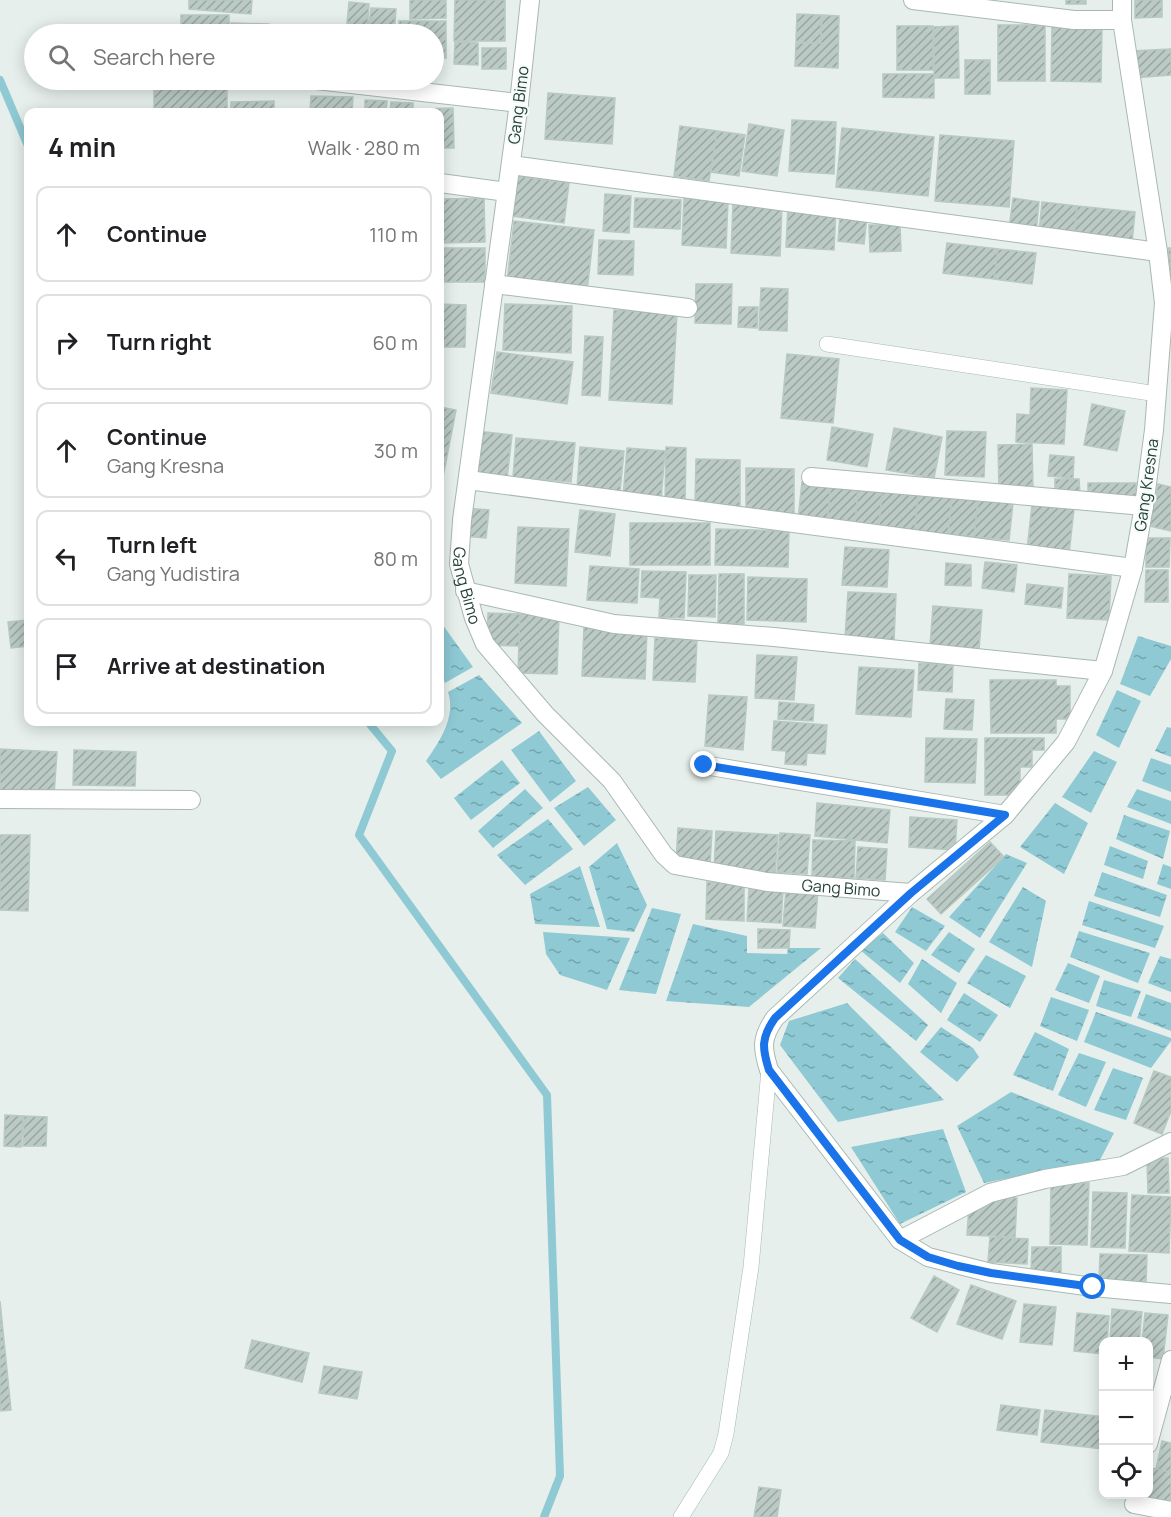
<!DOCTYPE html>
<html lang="en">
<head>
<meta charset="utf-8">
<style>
  :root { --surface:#fff; --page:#f2f2f2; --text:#202124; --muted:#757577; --line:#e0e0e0 }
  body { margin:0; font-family:Manrope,sans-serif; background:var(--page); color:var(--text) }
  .controls { position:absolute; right:18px; bottom:18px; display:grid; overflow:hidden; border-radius:12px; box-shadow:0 3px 15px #0003 }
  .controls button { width:54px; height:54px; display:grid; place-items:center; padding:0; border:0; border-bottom:2px solid var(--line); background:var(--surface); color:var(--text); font:30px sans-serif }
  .stop { position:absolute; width:18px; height:18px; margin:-14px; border:4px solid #1a73e8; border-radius:50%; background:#fff }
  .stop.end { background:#1a73e8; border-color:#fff; box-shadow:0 2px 6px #0008 }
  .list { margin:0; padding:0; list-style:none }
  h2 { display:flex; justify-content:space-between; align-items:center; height:78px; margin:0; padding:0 24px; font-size:26px }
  h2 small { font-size:20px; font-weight:400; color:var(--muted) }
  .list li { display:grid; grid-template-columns:39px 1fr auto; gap:18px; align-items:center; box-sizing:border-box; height:96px; margin:0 12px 12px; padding:0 12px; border:2px solid var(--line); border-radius:12px }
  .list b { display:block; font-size:22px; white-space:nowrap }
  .list p { margin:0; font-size:20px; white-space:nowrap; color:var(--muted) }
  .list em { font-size:20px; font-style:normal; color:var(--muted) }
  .icon { flex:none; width:33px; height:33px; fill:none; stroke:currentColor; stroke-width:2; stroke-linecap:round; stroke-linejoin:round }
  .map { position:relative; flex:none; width:1171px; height:1517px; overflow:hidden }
  .search { position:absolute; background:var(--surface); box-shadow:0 3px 15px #0003; left:24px; top:24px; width:420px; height:66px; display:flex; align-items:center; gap:15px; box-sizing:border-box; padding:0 21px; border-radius:33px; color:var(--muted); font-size:22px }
  .panel { position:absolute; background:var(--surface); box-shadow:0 3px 15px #0003; left:24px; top:108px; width:420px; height:618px; border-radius:12px }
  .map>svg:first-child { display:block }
  .water { fill:url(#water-ripples) }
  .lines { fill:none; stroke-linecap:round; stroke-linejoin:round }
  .stream { stroke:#8ec9d4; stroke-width:8 }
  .building { fill:url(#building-hatch); stroke:#b8c9c2; stroke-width:1.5 }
  .lane-casing { stroke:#a8b8b2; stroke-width:16 }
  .street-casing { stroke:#a8b8b2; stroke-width:20 }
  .lane { stroke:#fff; stroke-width:15 }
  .street { stroke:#fff; stroke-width:18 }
  .route { stroke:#1a73e8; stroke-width:8 }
  .labels { text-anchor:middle; stroke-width:4.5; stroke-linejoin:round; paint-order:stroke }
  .street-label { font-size:16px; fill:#24423a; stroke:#f7fbf9 }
</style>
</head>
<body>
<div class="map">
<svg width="1171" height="1517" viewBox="0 0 1171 1517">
  <defs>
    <pattern id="water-ripples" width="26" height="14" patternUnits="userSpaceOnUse" patternTransform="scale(1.5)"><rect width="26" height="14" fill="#8ec9d4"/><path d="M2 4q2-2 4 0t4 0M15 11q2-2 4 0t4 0" fill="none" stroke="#74a5ad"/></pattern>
    <pattern id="building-hatch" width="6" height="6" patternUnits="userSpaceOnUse" patternTransform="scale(1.5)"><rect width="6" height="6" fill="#bbcac4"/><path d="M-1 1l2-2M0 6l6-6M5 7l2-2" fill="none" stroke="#98a6a0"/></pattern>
  </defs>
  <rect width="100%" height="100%" fill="#e6efeb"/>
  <!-- water -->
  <path class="water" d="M440 621 473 667 445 683 440 674Z
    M1138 636 1171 646V659L1150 696 1120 684Z
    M479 675 522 723 441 779 426 761C440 741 456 717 448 692Z
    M1117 690 1141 701 1119 748 1096 735Z
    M1167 727 1171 728V757L1155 751Z
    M539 731 576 781 550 802 511 750Z
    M1094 751 1117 762 1091 813 1062 797Z
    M1151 758 1171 765V792L1142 781Z
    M502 760 520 783 471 820 454 798Z
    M588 787 616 820 584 846 554 808Z
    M525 789 543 808 493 848 478 831Z
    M1137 789 1171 801V824L1127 807Z
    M1055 803 1088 823 1064 874 1020 847Z
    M1124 815 1170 831 1163 859 1116 839Z
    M548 819 573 849 525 885 497 855Z
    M617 843 647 905 634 932 607 929 589 867Z
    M1110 846 1148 861 1143 879 1104 865Z
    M1006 854 1027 863 980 938 949 917Z
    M1163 864 1171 867V889L1157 884Z
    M580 866 600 927 535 924 530 894Z
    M1102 872 1167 895 1160 917 1094 896Z
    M1023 887 1046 901 1032 967 989 942Z
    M1089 901 1164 926 1155 948 1082 925Z
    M912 907 945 926 926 951 895 932Z
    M652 908 681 914 656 994 619 990Z
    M693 924 747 936V953L787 954 788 948H821L749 1007 666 1001Z
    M1079 931 1150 953 1138 983 1070 957Z
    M543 932 630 938 607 990 560 975 546 954Z
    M949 932 975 949 959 973 931 955Z
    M883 933 914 963 900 983 860 950Z
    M986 955 1026 976 1010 1008 967 983Z
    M1160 956 1171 959V992L1148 983Z
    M855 959 928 1025 916 1041 838 978Z
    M922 959 957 983 941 1013 908 984Z
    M1068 963 1100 976 1089 1003 1055 990Z
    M1104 980 1141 991 1131 1017 1096 1006Z
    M964 993 998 1015 980 1042 947 1020Z
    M1146 994 1171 1003V1031L1137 1018Z
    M1051 997 1089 1010 1077 1041 1040 1026Z
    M847 1003 944 1100 838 1122 780 1045 789 1021Z
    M1096 1012 1171 1038V1041L1151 1068 1084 1042Z
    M941 1027 973 1048 979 1057 957 1082 920 1052Z
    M1035 1032 1069 1049 1053 1091 1013 1075Z
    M1079 1053 1106 1062 1086 1107 1058 1095Z
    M1113 1068 1143 1078 1126 1120 1094 1110Z
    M1011 1092 1114 1133 1100 1160 984 1183 957 1126Z
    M943 1129 966 1192 900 1224 851 1147Z"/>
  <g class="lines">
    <!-- stream -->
    <path class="stream" d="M0 80 28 146
      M368 722 392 751 359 835 547 1095 560 1476 544 1517"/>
  </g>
  <!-- building -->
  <path class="building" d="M189 0H252L251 14 189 9Z
    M410 0H446V18L410 19Z
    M455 0H505V41H454Z
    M1066 0H1086V4H1066Z
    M1135 0H1162V17L1135 18Z
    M349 2 369 4 367 34H346Z
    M371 8 396 9 394 34H368Z
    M797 14 821 15V43L796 42Z
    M181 15H229V34H181Z
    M822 15 839 16 838 68 795 66 796 43H821Z
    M399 21H446V58H434V34H399Z
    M231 23 269 24V34H231Z
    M998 25H1045V81H998Z
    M897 26H933V70H897Z
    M958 26 959 78H934V27Z
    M1052 26H1102L1101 82 1051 81Z
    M455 42 478 43V65L454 64Z
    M482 48H506V69H482Z
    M1171 49V75L1134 78 1132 51Z
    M965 60H990V94H965Z
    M883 74H934V98L883 97Z
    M154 80H227V112H154Z
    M548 93 615 98 612 144 545 139Z
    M311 96 353 97 352 112H310Z
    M365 100 387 101 386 112H365Z
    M274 101V112H231V102Z
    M391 102 413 103V112H390Z
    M453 108 454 148H440V112H423V109Z
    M792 120 836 122 834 174 789 171Z
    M749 124 784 130 777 176 742 171Z
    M680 126 717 131 709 181 674 176Z
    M842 128 934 137 928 196 836 187Z
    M717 131 745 135 739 176 711 172Z
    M940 135 1014 141 1009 207 935 201Z
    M518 176 569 183 564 223 512 216Z
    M605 194 631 196 629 233 603 231Z
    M484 198 485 242 442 243 441 199Z
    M635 198 681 200 680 229 634 227Z
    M684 198 728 201 726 248 682 245Z
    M1013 198 1039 202 1036 233 1009 229Z
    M1042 202 1077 206 1074 237 1039 233Z
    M733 204 782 206 780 256 731 253Z
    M1077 206 1135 212 1132 243 1074 237Z
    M788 207 836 210 834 250 786 247Z
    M840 214 867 216 864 244 838 241Z
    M514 221 594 230 587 291 507 282Z
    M869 225H900L901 251 870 252Z
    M599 240 634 241 633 275 598 274Z
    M947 243 998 249 994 279 943 273Z
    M440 248H485V282H440Z
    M1168 248H1171V285H1170Z
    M998 249 1036 253 1032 284 994 279Z
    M696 284H732L731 324 695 323Z
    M761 288 788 289 787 331 759 330Z
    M440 304 466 305 465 347H440Z
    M505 304 572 306 571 353 503 350Z
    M739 307H758L757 328 738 327Z
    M614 310 677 313 672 404 609 400Z
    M585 336 603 337 600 396 582 395Z
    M497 352 573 362 567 404 491 393Z
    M787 354 839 359 833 423 781 418Z
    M1031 388 1067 390 1064 444 1016 442 1017 414 1030 415Z
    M1092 404 1125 411 1117 451 1084 445Z
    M440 407 456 410 440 492Z
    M832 427 873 434 867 467 827 460Z
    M894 428 942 437 934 478 886 470Z
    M477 431 512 435 507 479 471 475Z
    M947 431 986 432 984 477 945 475Z
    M516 438 575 443 571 482 513 477Z
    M1032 444 1033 490 999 491 998 445Z
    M580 447 624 451 620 492 577 488Z
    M666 447 686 448 685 503H665Z
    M627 448 665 451 661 500 623 497Z
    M1050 455 1074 457 1073 478 1048 476Z
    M696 459 740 460V508L695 507Z
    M746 468 794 469V513H746Z
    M1055 479H1079L1080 495H1055Z
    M802 482 831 485 827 522 798 519Z
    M1088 483H1136V500H1088Z
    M1158 484 1171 487V531L1149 526Z
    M831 485 858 488 855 525 827 522Z
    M858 488 882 490 879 527 855 525Z
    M882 490 918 494 915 531 879 527Z
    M918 494 952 497 948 534 915 531Z
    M952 497 978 500 974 537 948 534Z
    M978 500 1013 503 1009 540 974 537Z
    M1032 505 1074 509 1069 554 1027 550Z
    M464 508 489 510 486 538 462 536Z
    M580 510 615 514 610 556 575 552Z
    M630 523H710V565H630Z
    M518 527 569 529 566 586 515 583Z
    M716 529 789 531 788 567 715 565Z
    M1146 538H1170L1169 567H1146Z
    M845 547 889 550 887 587 842 585Z
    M985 562 1017 565 1014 592 982 588Z
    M946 563 971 565V586L945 585Z
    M590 566 639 569 637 603 587 600Z
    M1146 570H1168V602H1145Z
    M642 571 686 572 684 618 659 617 660 598 641 597Z
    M719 574H744V624L718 623Z
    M1069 574 1111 576 1109 620 1067 618Z
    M689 575H716L715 617 688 616Z
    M748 577 807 579 806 622 747 620Z
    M1027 584 1063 588 1061 608 1025 604Z
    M848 592 896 594 894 641 845 638Z
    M933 606 982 610 979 650 930 646Z
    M488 613 520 614 519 646 487 645Z
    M520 614 559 615 557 674 518 673Z
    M28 620V646L11 648 8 622Z
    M584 627 647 630 645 679 582 676Z
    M655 638 697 640 695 682 653 680Z
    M757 655 797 657 794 700 755 698Z
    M919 663 953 665 952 692 918 690Z
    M859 667 914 670 911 717 856 714Z
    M990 680H1056V686H1070V719H1056V733H991Z
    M709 695 747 697 743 750 705 746Z
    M946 699 974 700 972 730 944 729Z
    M779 702 814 705 813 721 778 719Z
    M774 721 827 725 825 754 807 753 806 765 785 764 786 751 772 750Z
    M926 738 977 739 975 783 925 782Z
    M985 738H1044V750H1032V767H1020V795H985Z
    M0 749 57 752 54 795 0 792Z
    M74 750 136 752 135 786 73 785Z
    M817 803 890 810 887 843 815 836Z
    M910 817 957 820 955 850 909 847Z
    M678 828 712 831 710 865 676 863Z
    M716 831 778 835 775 874 714 870Z
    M780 833 810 835 807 874 777 872Z
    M0 835H30L28 911 0 910Z
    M813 840 855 841 854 878 812 877Z
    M990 842 1004 857 941 914 927 899Z
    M858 847 887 849 885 880 856 878Z
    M707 882 744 884V921L706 919Z
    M749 889 783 890 781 923 747 921Z
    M786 889 818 891 815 928 783 926Z
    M758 929 790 930 789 948H758Z
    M1154 1071 1171 1077V1111L1162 1134 1134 1123Z
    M5 1115 23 1116 21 1147 4 1146Z
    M24 1116 47 1117 46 1146H23Z
    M1168 1158 1169 1193H1148L1147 1159Z
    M1051 1182 1089 1183 1087 1245 1050 1244Z
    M1093 1192 1127 1193 1125 1248 1091 1247Z
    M1132 1195 1171 1197 1169 1253 1129 1251Z
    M986 1196 1017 1198 1015 1237 967 1235 969 1206 986 1207Z
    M990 1237 1028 1239 1027 1264 988 1262Z
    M1032 1247H1061V1275L1031 1274Z
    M1100 1254 1147 1255 1146 1282 1099 1281Z
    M934 1276 959 1290 937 1332 911 1318Z
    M971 1285 1016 1301 1002 1339 957 1324Z
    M0 1301 11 1410 0 1411Z
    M1024 1304 1056 1307 1052 1345 1020 1342Z
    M1112 1309 1142 1312 1139 1342H1110Z
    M1077 1313 1109 1316 1107 1342H1104V1354L1074 1351Z
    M1145 1313 1168 1315 1163 1359 1148 1357V1342H1142Z
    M252 1340 309 1353 302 1382 245 1368Z
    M324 1366 362 1372 357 1399 319 1393Z
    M1001 1405 1040 1410 1037 1435 997 1430Z
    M1045 1410 1104 1417 1103 1449 1041 1442Z
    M1162 1441 1171 1443V1472L1156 1469Z
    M1151 1468 1171 1472V1507L1144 1500 1145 1494H1148V1480Z
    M759 1487 781 1490 777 1517H754Z"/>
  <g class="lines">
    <defs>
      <path id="lane" d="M827 344 1157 394
        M681 1517 721 1453 726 1434 751 1267 769 1070"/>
      <g id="street">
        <path id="s1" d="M530 0 519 103 462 520 459 564 474 618 485 644 545 714 612 781 664 855 675 865 767 882 911 893"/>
        <path d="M913 0 1074 20H1122"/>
        <path d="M1122 0V20L1158 252 1164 303 1154 430 1144 506 1133 568 1103 671 1066 742 1005 815 911 893 775 1018C761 1038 762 1048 769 1070L900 1240 928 1257 991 1273 1093 1287 1171 1294"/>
        <path d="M316 80 519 103"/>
        <path d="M511 165 1158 252"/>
        <path d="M440 183 507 192"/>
        <path d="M494 284 688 308"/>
        <path d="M811 477 1144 506"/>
        <path d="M468 480 1133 568"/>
        <path d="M465 591 614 624 774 637 1103 671"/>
        <path d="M704 765 1005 815"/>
        <path d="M0 799 191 800"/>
        <path d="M900 1240 990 1193 1045 1179 1123 1166 1171 1142"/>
        <path d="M1148 1444 1171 1360"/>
        <path d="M1134 1504 1171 1511"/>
      </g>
    </defs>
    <!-- lane casing -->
    <use href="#lane" class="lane-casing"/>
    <!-- street casing -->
    <use href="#street" class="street-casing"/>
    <!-- lane -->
    <use href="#lane" class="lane"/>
    <!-- street -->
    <use href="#street" class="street"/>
  </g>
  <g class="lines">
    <!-- route -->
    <path class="route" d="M704 765 1005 815 911 893 775 1018C761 1038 762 1048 769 1070L900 1240 928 1257 958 1266 991 1273 1093 1287"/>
  </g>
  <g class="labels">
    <!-- street labels -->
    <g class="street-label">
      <text transform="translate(518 105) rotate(-83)" y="6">Gang Bimo</text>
      <text transform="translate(1146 485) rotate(-82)" y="6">Gang Kresna</text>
      <text dy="6" stroke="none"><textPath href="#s1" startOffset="591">Gang Bimo</textPath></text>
      <text dy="6" stroke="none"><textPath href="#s1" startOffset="1113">Gang Bimo</textPath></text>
    </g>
  </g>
</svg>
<div class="controls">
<button>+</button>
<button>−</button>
<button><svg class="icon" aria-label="locate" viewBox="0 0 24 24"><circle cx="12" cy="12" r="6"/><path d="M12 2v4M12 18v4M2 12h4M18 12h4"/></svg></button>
</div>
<div class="stop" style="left:1093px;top:1287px"></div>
<div class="stop end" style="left:704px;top:765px"></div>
<div class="search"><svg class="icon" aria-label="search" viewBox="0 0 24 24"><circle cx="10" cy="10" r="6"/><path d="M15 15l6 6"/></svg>Search here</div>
<section class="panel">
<h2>4 min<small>Walk · 280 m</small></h2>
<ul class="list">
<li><svg class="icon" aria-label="ahead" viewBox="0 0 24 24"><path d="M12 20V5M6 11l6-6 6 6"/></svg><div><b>Continue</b></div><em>110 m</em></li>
<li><svg class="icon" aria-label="right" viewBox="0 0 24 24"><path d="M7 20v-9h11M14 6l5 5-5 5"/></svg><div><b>Turn right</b></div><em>60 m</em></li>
<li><svg class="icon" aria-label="ahead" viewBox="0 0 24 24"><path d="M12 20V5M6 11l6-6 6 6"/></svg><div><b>Continue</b><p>Gang Kresna</p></div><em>30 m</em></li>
<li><svg class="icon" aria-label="left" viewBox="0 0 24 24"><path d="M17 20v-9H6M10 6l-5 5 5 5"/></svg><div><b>Turn left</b><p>Gang Yudistira</p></div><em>80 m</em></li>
<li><svg class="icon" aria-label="arrive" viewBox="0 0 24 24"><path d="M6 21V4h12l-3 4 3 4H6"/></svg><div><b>Arrive at destination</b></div></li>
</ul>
</section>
</div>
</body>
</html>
